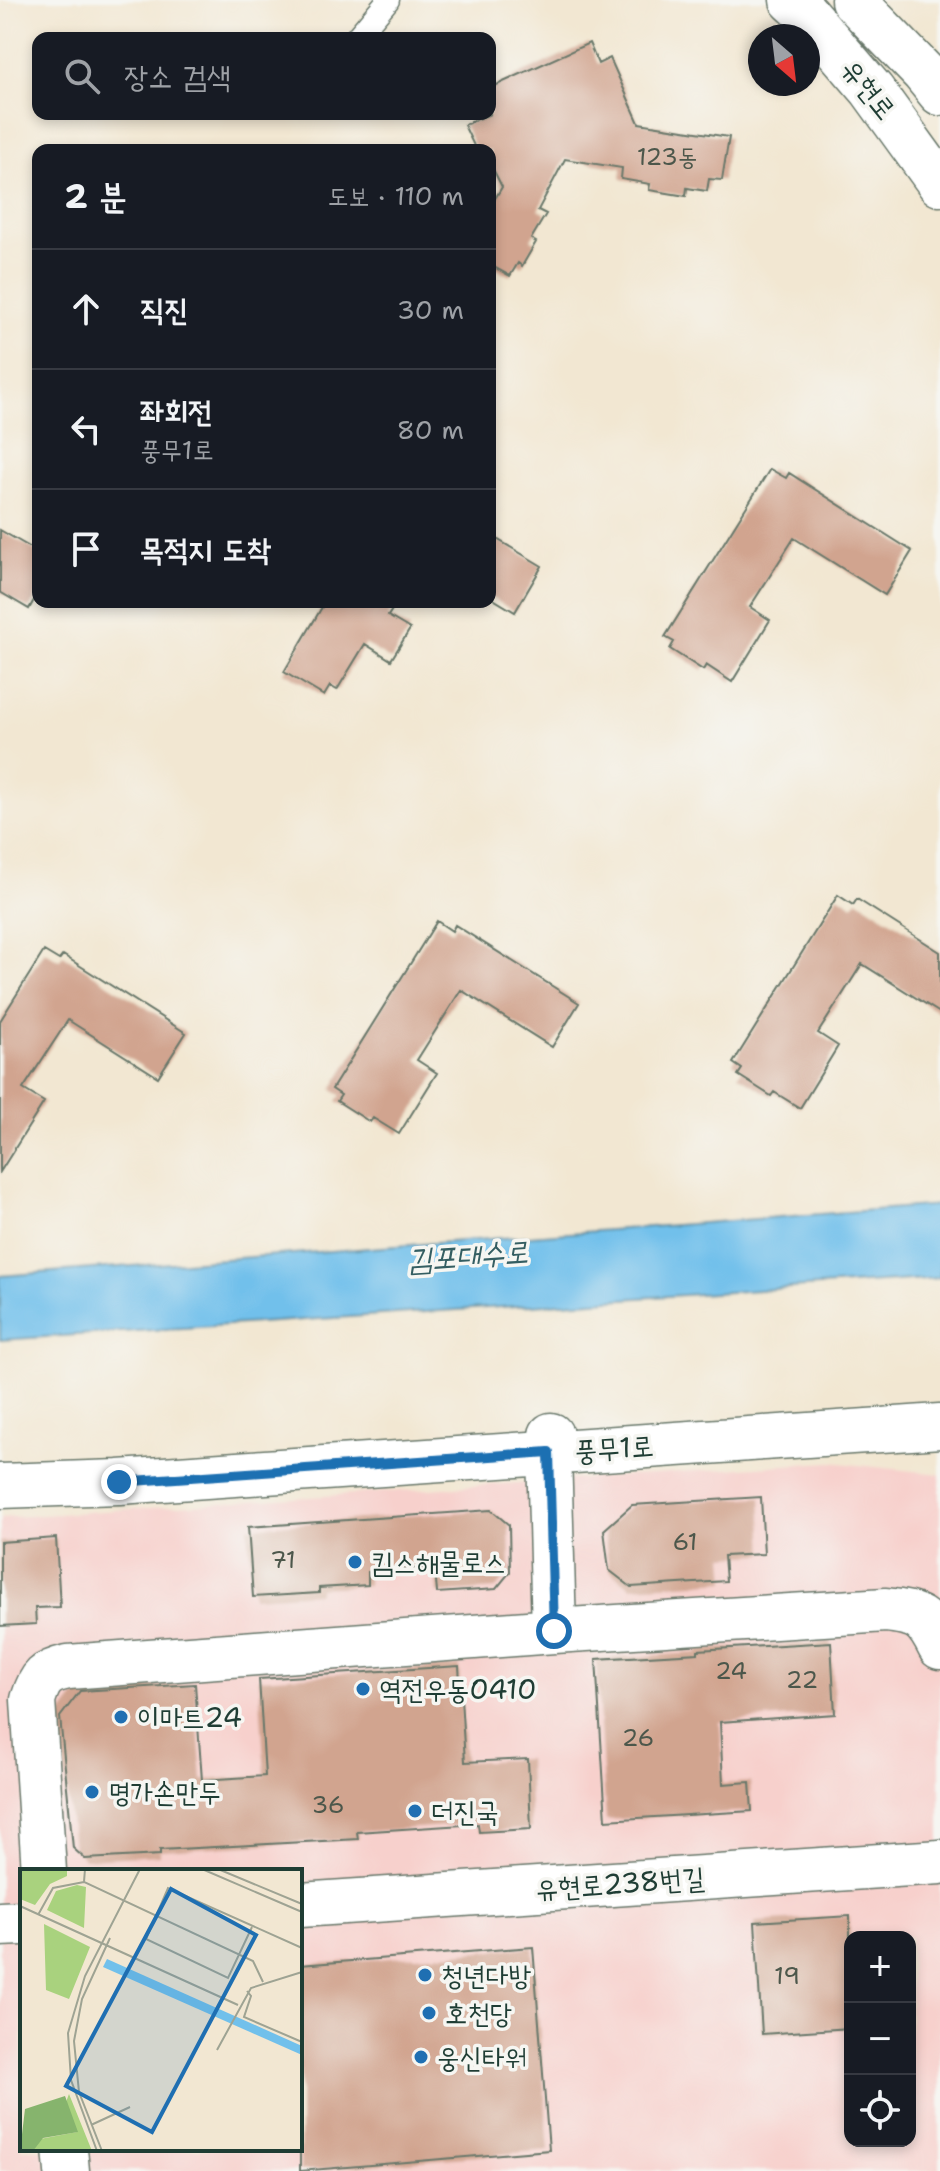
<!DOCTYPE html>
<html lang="ko">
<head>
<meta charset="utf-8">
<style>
  :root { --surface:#171b24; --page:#20242c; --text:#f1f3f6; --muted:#9ea1a6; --line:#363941 }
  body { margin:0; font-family:"Shantell Sans","Poor Story",sans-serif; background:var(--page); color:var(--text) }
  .controls { position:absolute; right:24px; bottom:24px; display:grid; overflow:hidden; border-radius:16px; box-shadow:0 4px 12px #0003 }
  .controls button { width:72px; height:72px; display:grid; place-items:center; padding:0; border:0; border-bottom:2px solid var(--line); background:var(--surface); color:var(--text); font:40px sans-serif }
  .compass { position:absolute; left:748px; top:24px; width:72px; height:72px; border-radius:50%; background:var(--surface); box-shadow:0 4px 12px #0003; rotate:152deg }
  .stop { position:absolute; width:24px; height:24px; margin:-18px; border:6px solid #1f6fb2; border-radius:50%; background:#fff }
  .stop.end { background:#1f6fb2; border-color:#fff; box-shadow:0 2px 8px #0008 }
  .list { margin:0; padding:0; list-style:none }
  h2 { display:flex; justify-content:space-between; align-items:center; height:104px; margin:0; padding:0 32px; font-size:34px }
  h2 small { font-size:26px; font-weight:400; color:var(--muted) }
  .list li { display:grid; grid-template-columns:52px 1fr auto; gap:24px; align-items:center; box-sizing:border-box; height:120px; padding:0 32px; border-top:2px solid var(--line) }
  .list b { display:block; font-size:30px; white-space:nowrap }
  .list p { margin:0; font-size:26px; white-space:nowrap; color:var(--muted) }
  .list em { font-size:26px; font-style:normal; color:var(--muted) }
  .icon { flex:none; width:44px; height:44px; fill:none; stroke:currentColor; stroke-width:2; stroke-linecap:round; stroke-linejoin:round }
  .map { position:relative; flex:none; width:940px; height:2171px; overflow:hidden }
  .search { position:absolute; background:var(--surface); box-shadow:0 4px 12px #0003; left:32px; top:32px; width:464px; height:88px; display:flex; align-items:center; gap:20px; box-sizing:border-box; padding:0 28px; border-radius:16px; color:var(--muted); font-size:30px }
  .panel { position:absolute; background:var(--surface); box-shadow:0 4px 12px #0003; left:32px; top:144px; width:464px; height:464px; border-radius:16px }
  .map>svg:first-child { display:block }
  .built { fill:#f7d0cc; fill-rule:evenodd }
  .water { fill:#71c0eb; stroke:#487e90; stroke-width:2 }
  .building { fill:#d1a48f }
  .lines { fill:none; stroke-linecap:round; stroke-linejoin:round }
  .service-casing { stroke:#69786b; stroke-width:25 }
  .minor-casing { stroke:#69786b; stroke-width:47 }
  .tertiary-casing { stroke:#69786b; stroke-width:47 }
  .service { stroke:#fff; stroke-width:22 }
  .minor { stroke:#fff; stroke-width:44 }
  .tertiary { stroke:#fff; stroke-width:44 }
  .route { stroke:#1f6fb2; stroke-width:10 }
  .poi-dot { fill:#1f6fb2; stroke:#f6f6f2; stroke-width:3 }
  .labels { text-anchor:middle; stroke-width:7; stroke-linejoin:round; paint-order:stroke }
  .number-label { font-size:24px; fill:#4c574b }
  .street-label { font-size:28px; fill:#1f3d34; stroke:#f6f6f2 }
  .poi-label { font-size:28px; fill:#1f3d34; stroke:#f6f6f2; text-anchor:start }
  .water-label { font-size:30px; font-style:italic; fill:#345e62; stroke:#f6f6f2 }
  .inset-road { fill:none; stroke:#9ea393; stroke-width:2 }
  .view { fill:#1f6fb2; fill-opacity:0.15; stroke:#1f6fb2; stroke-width:4 }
  .inset-edge { fill:none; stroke:#1f3d34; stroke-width:4 }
</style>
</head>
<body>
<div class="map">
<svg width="940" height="2171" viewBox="0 0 940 2171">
  <rect width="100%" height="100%" fill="#f6f6f2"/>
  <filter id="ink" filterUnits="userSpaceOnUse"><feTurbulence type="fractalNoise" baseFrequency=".0125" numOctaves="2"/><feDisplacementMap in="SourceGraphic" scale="16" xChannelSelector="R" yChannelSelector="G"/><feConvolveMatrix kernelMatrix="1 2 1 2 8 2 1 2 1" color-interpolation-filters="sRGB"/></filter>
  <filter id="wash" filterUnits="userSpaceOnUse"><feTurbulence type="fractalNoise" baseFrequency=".006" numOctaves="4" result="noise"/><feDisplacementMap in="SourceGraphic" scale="32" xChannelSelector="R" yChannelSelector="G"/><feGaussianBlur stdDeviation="1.8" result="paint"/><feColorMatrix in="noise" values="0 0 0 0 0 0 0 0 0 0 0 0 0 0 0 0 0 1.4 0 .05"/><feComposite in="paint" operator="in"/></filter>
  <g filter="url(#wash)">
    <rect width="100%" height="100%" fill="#f2e7d2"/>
    <!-- built -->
    <path class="built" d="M830 1462 940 1474V2171H0V1518ZM22 1871H300V2149H22ZM850 1937H910V2141H850Z"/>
    <!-- water -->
    <path class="water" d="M940 1205V1278L0 1340V1276Z"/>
    <g id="blocks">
      <!-- building -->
      <path class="building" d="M589 43 598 64 610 58 639 123 729 137 722 180 709 179 707 191 687 188 686 196 649 190 650 184 621 179 622 168 565 159 538 210 546 214 531 239 536 242 522 266 518 263 510 276 490 265V207L502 187 490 163V150H476L464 125 490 114V88Z
        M770 469 786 478 789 473 912 551 885 595 794 538 750 607 770 620 732 682 706 665 703 670 670 649 674 642 665 637Z
        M0 530 38 552V593L29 609 0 592Z
        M490 535 542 566 515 612 490 597Z
        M325 602H397L388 616 410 629 391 660 365 644 337 690 330 686 324 696 284 672Z
        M838 895 853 905 857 899 940 952V1013L862 964 818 1033 838 1046 800 1108 774 1092 771 1096 738 1075 742 1069 733 1063Z
        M437 921 452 931 455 925 579 1003 552 1047 461 990 417 1060 437 1073 399 1134 373 1118 370 1122 337 1101 341 1095 332 1089Z
        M44 951 59 960 63 955 186 1033 158 1077 68 1020 23 1089 44 1102 0 1172V1021Z
        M761 1497 764 1554 724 1556 726 1581 631 1587 609 1570 604 1530 632 1505Z
        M491 1510 509 1525 510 1572 496 1589 437 1593 435 1567 368 1572V1585L319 1588V1593L253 1597 248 1527Z
        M56 1538 60 1607 35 1608 36 1624 0 1626V1542Z
        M831 1642 835 1714 720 1722 723 1784 750 1782 752 1811 606 1820 596 1659 698 1653V1650Z
        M459 1666 465 1762 528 1759 531 1829 479 1832 478 1824 357 1832 358 1839 160 1850V1855L85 1859 73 1848 60 1717 80 1691 195 1684 202 1780 265 1776 259 1679Z
        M850 1916V2028L762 2034 755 1922Z
        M533 1947 549 2150 300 2171V1965Z"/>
    </g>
  </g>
  <g filter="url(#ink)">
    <use href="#blocks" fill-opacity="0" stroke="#69786b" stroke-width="2"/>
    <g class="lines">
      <defs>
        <path id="service" d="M356 38 388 0"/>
        <path id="minor" d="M551 1435 549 1452 554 1631
          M44 1871 33 1700C40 1677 45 1672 68 1667L554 1631 886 1610C918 1614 925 1616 940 1647
          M300 1905 940 1862
          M0 1924 22 1923
          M65 2149 67 2171"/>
        <path id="tertiary" d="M792 0 803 10 872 90 940 184
          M853 0 923 72 940 93
          M0 1486 119 1482 940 1426"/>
      </defs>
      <!-- service casing -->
      <use href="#service" class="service-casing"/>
      <!-- minor casing -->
      <use href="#minor" class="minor-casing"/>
      <!-- tertiary casing -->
      <use href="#tertiary" class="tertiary-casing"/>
      <!-- service -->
      <use href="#service" class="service"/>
      <!-- minor -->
      <use href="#minor" class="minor"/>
      <!-- tertiary -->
      <use href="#tertiary" class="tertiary"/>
    </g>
  </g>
  <g class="lines" filter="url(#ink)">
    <!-- route -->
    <path class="route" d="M119 1482 549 1452 554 1631"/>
  </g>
  <!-- markers -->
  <g class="poi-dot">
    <circle cx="355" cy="1562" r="8"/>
    <circle cx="363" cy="1689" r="8"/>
    <circle cx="121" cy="1717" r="8"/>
    <circle cx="92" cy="1792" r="8"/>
    <circle cx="415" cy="1811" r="8"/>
    <circle cx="425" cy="1975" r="8"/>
    <circle cx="429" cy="2013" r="8"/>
    <circle cx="421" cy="2057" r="8"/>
  </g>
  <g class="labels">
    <!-- number labels -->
    <g class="number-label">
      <text x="667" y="165">123동</text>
      <text x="685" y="1550">61</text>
      <text x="283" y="1568">71</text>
      <text x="731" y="1679">24</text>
      <text x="802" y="1688">22</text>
      <text x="638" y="1746">26</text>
      <text x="328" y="1813">36</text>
      <text x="787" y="1984">19</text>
    </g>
    <!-- street labels -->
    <g class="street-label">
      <text transform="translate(869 89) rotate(51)" y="10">유현로</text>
      <text transform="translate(614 1448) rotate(-4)" y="10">풍무1로</text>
      <text transform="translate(620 1883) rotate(-4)" y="10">유현로238번길</text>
    </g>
    <!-- poi labels -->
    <g class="poi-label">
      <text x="371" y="1572">킴스해물로스</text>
      <text x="379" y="1699">역전우동0410</text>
      <text x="137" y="1727">이마트24</text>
      <text x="108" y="1802">명가손만두</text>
      <text x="431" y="1821">더진국</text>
      <text x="441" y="1985">청년다방</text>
      <text x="445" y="2023">호천당</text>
      <text x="437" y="2067">웅신타워</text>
    </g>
    <!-- water labels -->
    <g class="water-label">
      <text transform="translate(468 1256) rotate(-4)" y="10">김포대수로</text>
    </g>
  </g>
  <!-- overview -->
  <g transform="translate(20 1869)">
    <rect width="282" height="282" fill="#f2e7d2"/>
    <path d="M0 0H47V7L30 15 15 36 0 30ZM57 16 66 18 64 59 27 41 36 22ZM24 55 70 78 49 130 26 121ZM49 225 72 282H13L20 270 57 263 46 233Z" fill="#a9d27e"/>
    <path d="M45 227 58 263 23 269 13 282H0L5 240Z" fill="#86b46d"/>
    <path d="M87 90 282 177V186L83 98Z" fill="#71c0eb"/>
    <path class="inset-road" d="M65 0 64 13 233 92 243 113M182 0 282 43M198 0 282 35M0 37 218 136M18 46 33 19 64 13M232 58 208 109 126 70 148 19 282 79M227 122 231 127 224 148 282 173M197 181 231 119 282 103M71 256 110 238M77 282 51 211 48 164 65 107 120 0M82 282 59 223 54 172 62 130 90 69"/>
    <path class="view" d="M151 20 236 66 132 263 46 217Z"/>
    <rect width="282" height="282" class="inset-edge"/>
  </g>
</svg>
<div class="controls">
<button>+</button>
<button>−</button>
<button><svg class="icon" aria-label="locate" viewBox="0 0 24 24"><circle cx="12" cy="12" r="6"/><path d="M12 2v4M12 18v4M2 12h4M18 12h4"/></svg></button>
</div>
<svg class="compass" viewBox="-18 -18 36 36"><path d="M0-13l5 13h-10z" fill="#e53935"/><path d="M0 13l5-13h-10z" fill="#9ea1a6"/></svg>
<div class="stop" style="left:554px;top:1631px"></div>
<div class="stop end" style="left:119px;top:1482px"></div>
<div class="search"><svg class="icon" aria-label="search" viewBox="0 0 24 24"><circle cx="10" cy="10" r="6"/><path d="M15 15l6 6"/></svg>장소 검색</div>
<section class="panel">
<h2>2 분<small>도보 · 110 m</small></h2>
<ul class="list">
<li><svg class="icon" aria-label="ahead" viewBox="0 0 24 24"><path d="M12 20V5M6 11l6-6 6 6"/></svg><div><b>직진</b></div><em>30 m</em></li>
<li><svg class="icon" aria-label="left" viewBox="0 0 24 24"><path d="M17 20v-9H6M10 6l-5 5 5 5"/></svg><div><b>좌회전</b><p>풍무1로</p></div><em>80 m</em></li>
<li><svg class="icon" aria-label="arrive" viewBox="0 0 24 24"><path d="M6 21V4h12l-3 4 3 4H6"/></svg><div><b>목적지 도착</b></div></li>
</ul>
</section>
</div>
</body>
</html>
